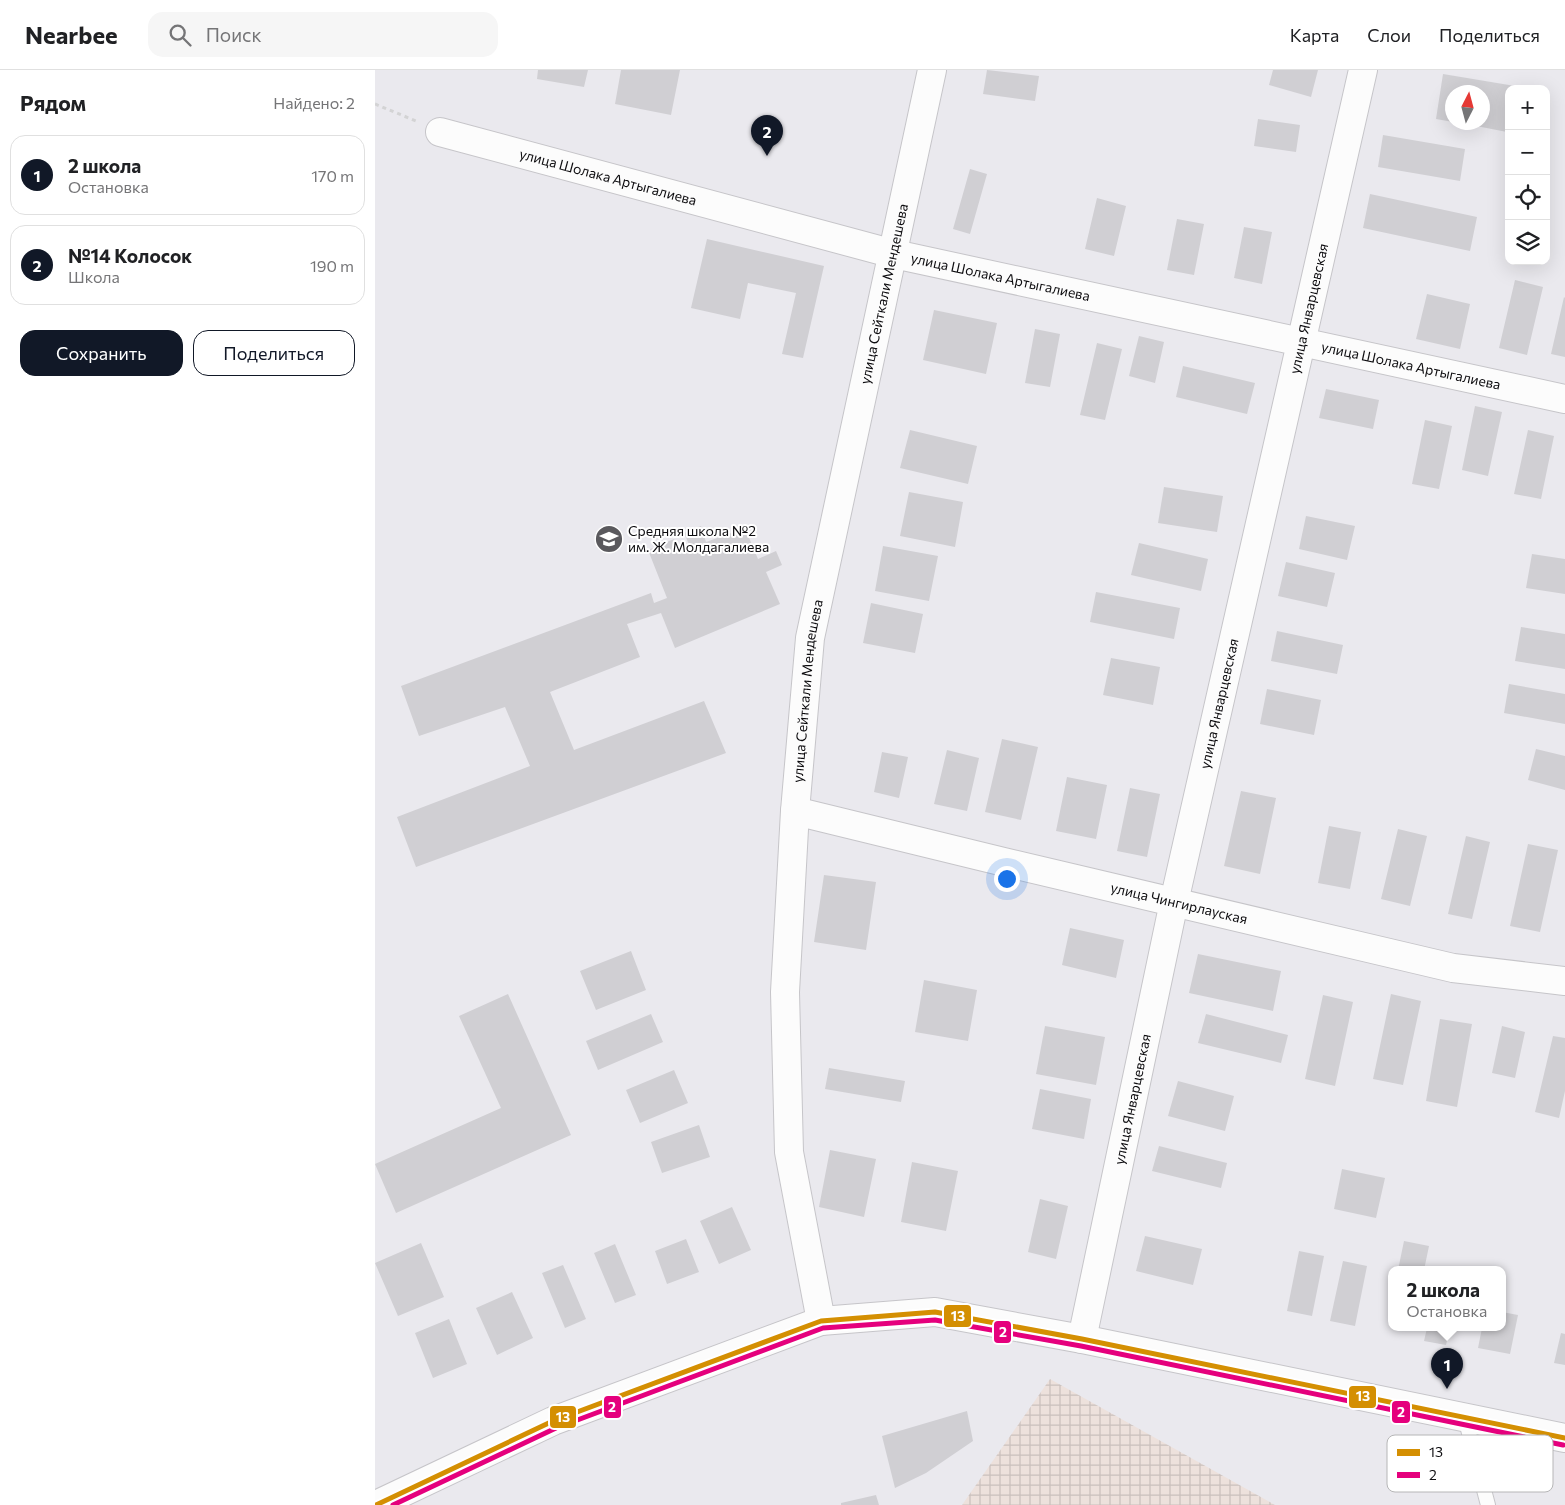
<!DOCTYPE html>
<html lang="ru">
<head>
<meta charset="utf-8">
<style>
  :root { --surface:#fff; --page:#f6f6f6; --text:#202124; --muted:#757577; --line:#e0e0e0; --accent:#111827 }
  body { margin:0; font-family:Commissioner,sans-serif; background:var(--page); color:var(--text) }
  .controls { position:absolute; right:15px; top:15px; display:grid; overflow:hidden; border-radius:10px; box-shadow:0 5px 20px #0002 }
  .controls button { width:45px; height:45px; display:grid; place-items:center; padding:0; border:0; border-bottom:1px solid var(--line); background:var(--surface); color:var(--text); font:25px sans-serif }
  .compass { position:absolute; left:1070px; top:15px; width:45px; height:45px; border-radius:50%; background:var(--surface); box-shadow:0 5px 20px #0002; rotate:6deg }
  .you { position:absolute; left:631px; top:808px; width:18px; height:18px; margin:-12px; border:4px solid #fff; border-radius:50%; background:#1a73e8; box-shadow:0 0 0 8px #1a73e833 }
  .badge { display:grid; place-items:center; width:32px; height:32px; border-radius:50%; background:var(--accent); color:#fff; font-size:16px; font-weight:700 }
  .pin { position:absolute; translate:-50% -41px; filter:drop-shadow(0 1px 2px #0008) }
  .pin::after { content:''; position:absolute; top:26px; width:18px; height:15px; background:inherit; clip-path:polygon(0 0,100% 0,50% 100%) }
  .popup { position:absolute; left:1013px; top:1196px; width:118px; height:65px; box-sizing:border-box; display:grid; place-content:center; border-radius:10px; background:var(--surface); filter:drop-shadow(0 1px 4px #0005); font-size:16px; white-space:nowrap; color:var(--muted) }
  .popup b { font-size:19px; color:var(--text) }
  .popup::after { content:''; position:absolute; left:50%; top:100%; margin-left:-10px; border:10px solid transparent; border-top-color:var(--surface) }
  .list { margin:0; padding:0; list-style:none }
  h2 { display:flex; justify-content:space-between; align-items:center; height:65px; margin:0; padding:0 20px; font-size:21px }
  h2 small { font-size:16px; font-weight:400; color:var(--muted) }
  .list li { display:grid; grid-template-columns:32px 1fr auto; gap:15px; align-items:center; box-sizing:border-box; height:80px; margin:0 10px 10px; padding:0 10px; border:1px solid var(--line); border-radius:15px }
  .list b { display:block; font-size:19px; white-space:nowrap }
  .list p { margin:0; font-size:16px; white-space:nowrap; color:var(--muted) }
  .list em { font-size:16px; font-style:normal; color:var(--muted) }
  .actions { display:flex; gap:10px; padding:15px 20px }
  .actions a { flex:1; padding:11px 0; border:1px solid var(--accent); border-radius:15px; text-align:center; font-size:18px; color:var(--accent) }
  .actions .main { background:var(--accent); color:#fff }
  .icon { flex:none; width:28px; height:28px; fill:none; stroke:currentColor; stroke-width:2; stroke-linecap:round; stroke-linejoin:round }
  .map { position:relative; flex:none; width:1190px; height:1435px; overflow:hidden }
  header { display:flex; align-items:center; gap:30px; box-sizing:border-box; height:70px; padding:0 25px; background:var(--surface); border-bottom:1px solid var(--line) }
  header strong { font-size:24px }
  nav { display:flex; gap:28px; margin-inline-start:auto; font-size:18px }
  .search { width:350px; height:45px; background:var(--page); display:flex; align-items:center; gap:12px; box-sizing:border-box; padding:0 18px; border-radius:15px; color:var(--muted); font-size:19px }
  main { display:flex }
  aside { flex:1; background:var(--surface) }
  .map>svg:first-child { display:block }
  .industrial { fill:url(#industrial-grid) }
  .building { fill:#d0cfd3 }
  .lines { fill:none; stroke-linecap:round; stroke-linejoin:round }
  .service-casing { stroke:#c6c5c9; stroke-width:16 }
  .minor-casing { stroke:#c6c5c9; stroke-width:30 }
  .path { stroke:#d3d3d4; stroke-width:3; stroke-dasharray:4 4; stroke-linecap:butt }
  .service { stroke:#fcfcfc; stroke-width:14 }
  .minor { stroke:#fcfcfc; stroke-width:28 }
  .bus-1-casing { stroke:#fff; stroke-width:9 }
  .bus-2-casing { stroke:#fff; stroke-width:9 }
  .bus-1 { stroke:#d48f02; stroke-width:5 }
  .bus-2 { stroke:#e5007d; stroke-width:5 }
  .labels { text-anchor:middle; stroke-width:4; stroke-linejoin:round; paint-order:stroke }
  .street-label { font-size:14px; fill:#0d0c0f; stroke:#fff }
  .poi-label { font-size:14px; fill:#0d0c0f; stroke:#fff; text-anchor:start }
  .key { fill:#fff; stroke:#b6b6b7; stroke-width:1 }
  .key-label { font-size:14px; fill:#0d0c0f }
  .line-badge { stroke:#fff; stroke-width:2 }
  .badge-label { font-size:14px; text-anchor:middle; font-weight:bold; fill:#fff }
</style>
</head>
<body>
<header>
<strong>Nearbee</strong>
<div class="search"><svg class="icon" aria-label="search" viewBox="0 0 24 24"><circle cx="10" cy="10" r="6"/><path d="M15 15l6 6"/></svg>Поиск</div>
<nav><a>Карта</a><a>Слои</a><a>Поделиться</a></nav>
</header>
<main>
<aside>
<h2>Рядом<small>Найдено: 2</small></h2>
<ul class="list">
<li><span class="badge">1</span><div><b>2 школа</b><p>Остановка</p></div><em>170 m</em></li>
<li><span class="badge">2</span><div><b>№14 Колосок</b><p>Школа</p></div><em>190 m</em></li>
</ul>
<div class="actions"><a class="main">Сохранить</a><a>Поделиться</a></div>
</aside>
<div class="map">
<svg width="1190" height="1435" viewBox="0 0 1190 1435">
  <defs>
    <pattern id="industrial-grid" width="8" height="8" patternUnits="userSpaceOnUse" patternTransform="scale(1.25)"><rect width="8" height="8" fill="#ede1dc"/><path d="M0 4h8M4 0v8" fill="none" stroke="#cac0bc"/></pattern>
  </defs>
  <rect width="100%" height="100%" fill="#eae9ee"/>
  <!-- industrial -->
  <path class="industrial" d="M675 1309 900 1435H587Z"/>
  <!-- building -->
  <path class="building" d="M163 0H213L209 17 162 9Z
    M246 0H305L296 45 240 34Z
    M612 0 664 6 660 31 608 24Z
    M898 0H943L936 27 894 15Z
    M1068 4 1140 16 1139 19H1134L1132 62 1086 53 1108 52V22H1078V52L1061 49Z
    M883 49 925 55 921 82 879 76Z
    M1008 65 1090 79 1085 111 1003 97Z
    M595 99 612 104 595 164 578 159Z
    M995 124 1102 147 1095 181 988 158Z
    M722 128 751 136 739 186 710 179Z
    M802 149 829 154 819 205 792 200Z
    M869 157 897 162 887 214 859 208Z
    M332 169 449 196 428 288 407 284 421 223 373 213 365 249 316 238Z
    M1140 210 1168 217 1152 285 1124 278Z
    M1052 224 1095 234 1085 279 1041 269Z
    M1189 227 1190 228V287L1176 284Z
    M559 240 622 253 611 304 548 290Z
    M660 259 685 264 675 317 650 313Z
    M764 266 789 272 780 313 754 306Z
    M722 273 747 279 730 350 705 345Z
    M808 296 880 313 872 344 801 327Z
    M951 319 1004 330 998 359 944 348Z
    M1100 336 1127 342 1113 406 1087 400Z
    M1050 350 1077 356 1064 419 1037 414Z
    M535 360 602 376 593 414 525 398Z
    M1153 360 1179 366 1166 429 1139 424Z
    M789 417 848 426 842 462 783 453Z
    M534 422 588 432 580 477 525 466Z
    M931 446 980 456 972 490 924 479Z
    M326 456 331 472 370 458 383 489 401 481 407 495 391 502 405 534 300 578 286 543 252 554 265 587 175 622 199 680 329 631 351 683 41 797 22 747 155 696 130 637 44 666 26 616 276 523 279 533 292 528 273 480 299 469 306 484 316 479 309 463Z
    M764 473 833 489 826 521 756 505Z
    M508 476 563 486 554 531 500 521Z
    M1157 484 1190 489V524L1151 518Z
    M911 492 960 503 952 537 903 526Z
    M721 522 805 538 799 569 715 552Z
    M496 533 548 544 540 583 488 573Z
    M1146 557 1190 564V599L1140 591Z
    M902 561 968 575 962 604 896 591Z
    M736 588 785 597 778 635 728 625Z
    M1134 614 1190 624V654L1129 643Z
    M892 619 946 630 939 665 885 654Z
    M627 669 663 677 646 750 610 742Z
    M1161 679 1190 686V720L1153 710Z
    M572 680 604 688 592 741 559 734Z
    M507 682 533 687 524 728 499 722Z
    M692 707 732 715 721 769 681 761Z
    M755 718 785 724 772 787 742 781Z
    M866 721 901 728 885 804 849 796Z
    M954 756 986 762 975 819 943 813Z
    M1023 759 1052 766 1035 836 1006 829Z
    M1091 766 1115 772 1097 849 1073 844Z
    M1153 774 1183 780 1165 862 1135 856Z
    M449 805 501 812 491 880 439 872Z
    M695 858 749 870 741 908 687 895Z
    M256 881 271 920 221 940 205 901Z
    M823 884 906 901 898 941 814 923Z
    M549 910 602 920 593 971 540 962Z
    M133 924 196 1065 21 1143 0 1094 126 1038 84 946Z
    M1016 924 1046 931 1028 1015 998 1009Z
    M948 925 978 932 960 1016 930 1009Z
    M276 944 288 972 223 1000 211 971Z
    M831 944 913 965 906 993 823 973Z
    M1065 949 1097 954 1082 1037 1051 1031Z
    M670 956 730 967 721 1015 661 1004Z
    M1127 956 1150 962 1140 1008 1117 1003Z
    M1178 966 1190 968V1021L1184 1048 1160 1042Z
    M454 998 530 1011 526 1032 450 1019Z
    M299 1000 313 1033 265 1053 251 1020Z
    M803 1011 859 1026 850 1061 793 1046Z
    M665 1019 716 1029 709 1069 657 1059Z
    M324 1055 335 1087 287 1103 276 1072Z
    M784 1076 852 1093 846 1118 777 1101Z
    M455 1080 501 1089 489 1147 444 1137Z
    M537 1092 583 1101 571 1161 526 1152Z
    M967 1099 1010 1108 1001 1148 959 1139Z
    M665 1129 693 1136 681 1189 653 1182Z
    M357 1137 376 1180 344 1194 325 1151Z
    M770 1166 827 1179 818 1215 761 1201Z
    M311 1169 324 1202 292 1214 280 1181Z
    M1029 1171 1054 1176 1049 1200H1023Z
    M46 1173 69 1227 23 1246 0 1193Z
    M240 1174 261 1225 240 1233 219 1183Z
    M924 1181 949 1186 937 1246 912 1241Z
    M968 1191 992 1196 980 1256 955 1251Z
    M188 1195 211 1249 190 1258 167 1203Z
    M137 1222 158 1268 122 1285 101 1238Z
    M1127 1242 1143 1245 1135 1284 1103 1278 1107 1258H1127Z
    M74 1249 92 1294 58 1308 40 1263Z
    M1052 1258H1075L1071 1275 1049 1271Z
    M1186 1263 1190 1264V1295L1179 1293Z
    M592 1341 598 1371 551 1403 520 1418 507 1366Z
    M501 1425 504 1435H466V1433Z"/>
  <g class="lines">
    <defs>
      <path id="service" d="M1090 1348 1113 1435"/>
      <g id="minor">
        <path id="s1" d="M65 62 519 184 1190 329"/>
        <path id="s2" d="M420 741 629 792 1078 898 1190 911"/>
        <path id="s3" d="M446 1251 414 1082 410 922 420 741 435 568 557 0"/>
        <path id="s4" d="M707 1269 799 832 988 0"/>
        <path d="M1 1435 178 1351 446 1251 560 1242 707 1269 1190 1368"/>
      </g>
    </defs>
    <!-- service casing -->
    <use href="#service" class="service-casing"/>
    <!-- minor casing -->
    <use href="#minor" class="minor-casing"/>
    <!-- path -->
    <path class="path" d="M0 34 41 51"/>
    <!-- service -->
    <use href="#service" class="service"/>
    <!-- minor -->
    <use href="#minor" class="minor"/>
    <defs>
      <path id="bus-1" d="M1 1435 178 1351 446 1251 560 1242 707 1269 1190 1368"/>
      <path id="bus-2" d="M18 1435 181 1358 448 1258 560 1250 706 1276 1188 1375"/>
    </defs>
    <!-- bus-1 casing -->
    <use href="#bus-1" class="bus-1-casing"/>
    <!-- bus-2 casing -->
    <use href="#bus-2" class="bus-2-casing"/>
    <!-- bus-1 -->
    <use href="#bus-1" class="bus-1"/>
    <!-- bus-2 -->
    <use href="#bus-2" class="bus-2"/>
  </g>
  <!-- icons -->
  <defs>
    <symbol id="school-disc" viewBox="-11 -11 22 22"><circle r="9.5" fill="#5a595d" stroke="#fff"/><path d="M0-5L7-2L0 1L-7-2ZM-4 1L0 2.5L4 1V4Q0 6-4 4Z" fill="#fff"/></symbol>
  </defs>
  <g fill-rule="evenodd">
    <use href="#school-disc" x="218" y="453" width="32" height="32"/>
  </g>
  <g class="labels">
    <!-- street labels -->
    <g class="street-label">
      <text dy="5" stroke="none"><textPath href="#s1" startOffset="174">улица Шолака Артыгалиева</textPath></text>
      <text dy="5" stroke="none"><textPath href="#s1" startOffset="579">улица Шолака Артыгалиева</textPath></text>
      <text dy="5" stroke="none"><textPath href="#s3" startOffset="1039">улица Сейткали Мендешева</textPath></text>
      <text dy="5" stroke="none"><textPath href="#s4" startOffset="1055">улица Январцевская</textPath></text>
      <text dy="5" stroke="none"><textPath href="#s1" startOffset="999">улица Шолака Артыгалиева</textPath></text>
      <text dy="5" stroke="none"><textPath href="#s3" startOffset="634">улица Сейткали Мендешева</textPath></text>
      <text dy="5" stroke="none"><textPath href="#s4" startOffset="650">улица Январцевская</textPath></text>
      <text dy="5" stroke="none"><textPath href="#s2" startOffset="395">улица Чингирлауская</textPath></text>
      <text dy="5" stroke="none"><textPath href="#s4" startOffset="245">улица Январцевская</textPath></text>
    </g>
    <!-- poi labels -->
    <g class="poi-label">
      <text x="253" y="466">Средняя школа №2<tspan x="253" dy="16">им. Ж. Молдагалиева</tspan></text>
    </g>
  </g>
  <!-- legend -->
  <rect x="1012" y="1365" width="166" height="57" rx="8" class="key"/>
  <rect x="1022" y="1379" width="23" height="7" fill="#d48f02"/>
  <rect x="1022" y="1402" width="23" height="6" fill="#e5007d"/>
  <g class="key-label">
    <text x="1054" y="1387">13</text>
    <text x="1054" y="1410">2</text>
  </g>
  <g class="line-badge">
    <rect x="568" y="1234" width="29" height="24" rx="5" fill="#d48f02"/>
    <rect x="618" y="1250" width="19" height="24" rx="5" fill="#e5007d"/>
    <rect x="973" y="1315" width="29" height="24" rx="5" fill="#d48f02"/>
    <rect x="228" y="1325" width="19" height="24" rx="5" fill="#e5007d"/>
    <rect x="1016" y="1330" width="20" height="24" rx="5" fill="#e5007d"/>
    <rect x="174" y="1335" width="28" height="24" rx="5" fill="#d48f02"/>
  </g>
  <g class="badge-label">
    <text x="583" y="1251">13</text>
    <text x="628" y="1267">2</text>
    <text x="988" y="1331">13</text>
    <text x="237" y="1342">2</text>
    <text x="1026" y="1347">2</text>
    <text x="188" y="1352">13</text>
  </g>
</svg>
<div class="controls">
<button>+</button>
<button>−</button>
<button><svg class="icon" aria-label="locate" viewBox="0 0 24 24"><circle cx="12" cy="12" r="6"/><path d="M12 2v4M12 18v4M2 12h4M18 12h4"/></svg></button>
<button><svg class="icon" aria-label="layers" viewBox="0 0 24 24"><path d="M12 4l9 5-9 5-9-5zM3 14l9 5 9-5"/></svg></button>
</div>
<svg class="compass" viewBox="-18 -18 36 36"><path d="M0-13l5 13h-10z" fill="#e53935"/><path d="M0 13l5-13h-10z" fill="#757577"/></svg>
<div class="you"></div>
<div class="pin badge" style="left:1072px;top:1319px">1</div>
<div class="popup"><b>2 школа</b>Остановка</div>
<div class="pin badge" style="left:392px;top:86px">2</div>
</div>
</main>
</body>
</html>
